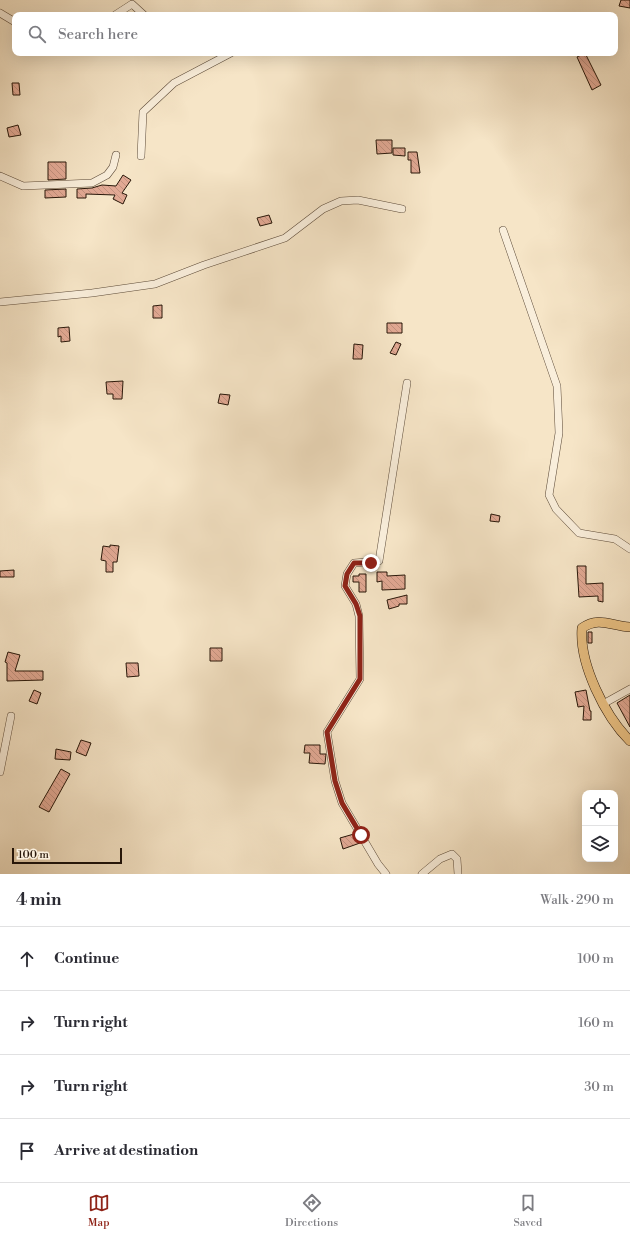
<!DOCTYPE html>
<html lang="en">
<head>
<meta charset="utf-8">
<style>
  :root { --surface:#fff; --page:#f7f7f7; --text:#2b2b33; --muted:#7c7c81; --line:#e1e1e2; --accent:#8f2418 }
  body { margin:0; font-family:"Libre Bodoni",serif; background:var(--page); color:var(--text) }
  .controls { position:absolute; right:12px; bottom:12px; display:grid; overflow:hidden; border-radius:8px; box-shadow:0 4px 16px #0002 }
  .controls button { width:36px; height:36px; display:grid; place-items:center; padding:0; border:0; border-bottom:1px solid var(--line); background:var(--surface); color:var(--text); font:20px sans-serif }
  .scale { position:absolute; left:12px; bottom:10px; width:110px; box-sizing:border-box; padding-left:4px; border:2px solid #281709; border-top:0; font-size:11px; line-height:14px; white-space:nowrap; color:#281709; -webkit-text-stroke:3px #f9eedb; paint-order:stroke }
  .stop { position:absolute; width:12px; height:12px; margin:-9px; border:3px solid #8f2418; border-radius:50%; background:#fff }
  .stop.end { background:#8f2418; border-color:#fff; box-shadow:0 1px 4px #0008 }
  .list { margin:0; padding:0; list-style:none }
  h2 { display:flex; justify-content:space-between; align-items:center; height:52px; margin:0; padding:0 16px; font-size:17px }
  h2 small { font-size:13px; font-weight:400; color:var(--muted) }
  .list li { display:grid; grid-template-columns:26px 1fr auto; gap:12px; align-items:center; box-sizing:border-box; height:64px; padding:0 16px; border-top:1px solid var(--line) }
  .list b { display:block; font-size:15px; white-space:nowrap }
  .list em { font-size:13px; font-style:normal; color:var(--muted) }
  .icon { flex:none; width:22px; height:22px; fill:none; stroke:currentColor; stroke-width:2; stroke-linecap:round; stroke-linejoin:round }
  .map { position:relative; flex:none; width:630px; height:874px; overflow:hidden }
  .search { position:absolute; background:var(--surface); box-shadow:0 4px 16px #0002; left:12px; right:12px; top:12px; height:44px; display:flex; align-items:center; gap:10px; box-sizing:border-box; padding:0 14px; border-radius:8px; color:var(--muted); font-size:15px }
  .sheet { height:308px; background:var(--surface) }
  nav { display:flex; justify-content:space-around; align-items:center; box-sizing:border-box; height:56px; border-top:1px solid var(--line); background:var(--surface); font-size:11px; color:var(--muted) }
  nav a { display:grid; justify-items:center; gap:2px }
  nav .on { color:var(--accent) }
  .map>svg:first-child { display:block }
  .building { fill:url(#building-back-hatch); stroke:#281709 }
  .lines { fill:none; stroke-linecap:round; stroke-linejoin:round }
  .minor-casing { stroke:#5c4a38; stroke-width:8 }
  .major-casing { stroke:#281709; stroke-width:10 }
  .minor { stroke:#f9eedb; stroke-width:7 }
  .major { stroke:#ebc284; stroke-width:9 }
  .route { stroke:#8f2418; stroke-width:5 }
</style>
</head>
<body>
<div class="map">
<svg width="630" height="874" viewBox="0 0 630 874">
  <defs>
    <pattern id="building-back-hatch" width="6" height="6" patternUnits="userSpaceOnUse"><rect width="6" height="6" fill="#e2a994"/><path d="M-1 5l2 2M0 0l6 6M5-1l2 2" fill="none" stroke="#c2917e"/></pattern>
  </defs>
  <rect width="100%" height="100%" fill="#f6e5c7"/>
  <filter id="stains"><feTurbulence type="fractalNoise" baseFrequency=".005" numOctaves="4"/><feColorMatrix values="0 0 0 0 .2 0 0 0 0 .09 0 0 0 0 .02 0 0 0 .5 -.17"/></filter>
  <radialGradient id="worn" r=".72"><stop offset=".6" stop-color="#630" stop-opacity="0"/><stop offset="1" stop-color="#630" stop-opacity=".3"/></radialGradient>
  <!-- building -->
  <path class="building" d="M621 0H630V8L619 6Z
    M585 53 601 85 592 90 577 57Z
    M12 83H19L20 95H13Z
    M18 125 21 135 9 137 7 128Z
    M376 140H392V153L377 154Z
    M393 148H405V156L393 155Z
    M408 152H417L420 173H411V160H408Z
    M48 162H66V179L48 180Z
    M123 175 131 180 122 193 127 195 123 204 113 199 115 195 86 194V198H77V189L92 188 102 185 116 186Z
    M66 189V197L45 198V190Z
    M269 215 272 223 260 226 257 218Z
    M162 305V318H153V306Z
    M387 323H402V333H387Z
    M69 327 70 341 61 342V336L58 337V328Z
    M396 342 401 344 396 355 390 353Z
    M354 344 363 345 362 359H353Z
    M123 381 122 399H113V394H107L106 382Z
    M220 394 230 395 228 405 218 403Z
    M491 514 500 516 499 522 490 521Z
    M110 545 119 546 117 562H113V572H106V561L101 560 103 546 110 547Z
    M577 566H586V584L603 583V602L598 601V596L579 597Z
    M14 570V577H0V571Z
    M377 572H387V576L405 575V589L382 590V581L377 582Z
    M359 574H366V592H359V582H353V576H359Z
    M407 595V604H399V606L389 609 387 600Z
    M588 632H592V643H588Z
    M210 648H222V661H210Z
    M8 652 20 655 15 671H43V680L7 681V663L5 662Z
    M126 663H138L139 676 127 677Z
    M34 690 41 693 37 704 29 701Z
    M586 690 590 711H591V720H583L584 706 578 707 575 692Z
    M630 695V727L617 703Z
    M81 740 91 743 86 756 76 752Z
    M305 745H320V754H326L325 764 309 763 310 753H304Z
    M56 749 71 752 70 760 55 759Z
    M61 769 70 774 49 812 39 807Z
    M354 834 360 843 343 849 340 838Z"/>
  <g class="lines">
    <defs>
      <path id="minor" d="M0 13 15 22
        M115 15 132 4 144 15
        M141 156 143 112 174 83 231 53
        M0 176 23 186 92 183 107 175 113 167 116 155
        M503 230 557 386 559 433 549 495 556 509 579 533 615 539 630 549
        M0 302 92 293 155 284 204 265 285 238 323 209 341 201 358 200 402 209
        M603 704 630 689
        M0 772 11 716
        M386 874 378 864 342 803 335 781 327 732 360 679 359 616 356 604 345 586 347 574 354 563 379 561 407 383
        M422 874 440 859 452 854 457 859 458 874"/>
      <path id="major" d="M630 627C611 626 599 616 582 628 579 664 605 716 630 741"/>
    </defs>
    <!-- minor casing -->
    <use href="#minor" class="minor-casing"/>
    <!-- major casing -->
    <use href="#major" class="major-casing"/>
    <!-- minor -->
    <use href="#minor" class="minor"/>
    <!-- major -->
    <use href="#major" class="major"/>
  </g>
  <g class="lines">
    <!-- route -->
    <path class="route" d="M361 835 342 803 335 781 327 732 360 679V616L356 604 345 586 347 574 354 563H371"/>
  </g>
  <rect width="100%" height="100%" filter="url(#stains)"/>
  <rect width="100%" height="100%" fill="url(#worn)"/>
</svg>
<div class="controls">
<button><svg class="icon" aria-label="locate" viewBox="0 0 24 24"><circle cx="12" cy="12" r="6"/><path d="M12 2v4M12 18v4M2 12h4M18 12h4"/></svg></button>
<button><svg class="icon" aria-label="layers" viewBox="0 0 24 24"><path d="M12 4l9 5-9 5-9-5zM3 14l9 5 9-5"/></svg></button>
</div>
<div class="scale">100 m</div>
<div class="stop" style="left:361px;top:835px"></div>
<div class="stop end" style="left:371px;top:563px"></div>
<div class="search"><svg class="icon" aria-label="search" viewBox="0 0 24 24"><circle cx="10" cy="10" r="6"/><path d="M15 15l6 6"/></svg>Search here</div>
</div>
<section class="sheet">
<h2>4 min<small>Walk · 290 m</small></h2>
<ul class="list">
<li><svg class="icon" aria-label="ahead" viewBox="0 0 24 24"><path d="M12 20V5M6 11l6-6 6 6"/></svg><div><b>Continue</b></div><em>100 m</em></li>
<li><svg class="icon" aria-label="right" viewBox="0 0 24 24"><path d="M7 20v-9h11M14 6l5 5-5 5"/></svg><div><b>Turn right</b></div><em>160 m</em></li>
<li><svg class="icon" aria-label="right" viewBox="0 0 24 24"><path d="M7 20v-9h11M14 6l5 5-5 5"/></svg><div><b>Turn right</b></div><em>30 m</em></li>
<li><svg class="icon" aria-label="arrive" viewBox="0 0 24 24"><path d="M6 21V4h12l-3 4 3 4H6"/></svg><div><b>Arrive at destination</b></div></li>
</ul>
</section>
<nav>
<a class="on"><svg class="icon" aria-label="map" viewBox="0 0 24 24"><path d="M3 6l6-2 6 2 6-2v14l-6 2-6-2-6 2zM9 4v14M15 6v14"/></svg>Map</a>
<a><svg class="icon" aria-label="directions" viewBox="0 0 24 24"><path d="M12 3l9 9-9 9-9-9zM9 14v-3h6M13 9l2 2-2 2"/></svg>Directions</a>
<a><svg class="icon" aria-label="saved" viewBox="0 0 24 24"><path d="M7 4h10v16l-5-4-5 4z"/></svg>Saved</a>
</nav>
</body>
</html>
